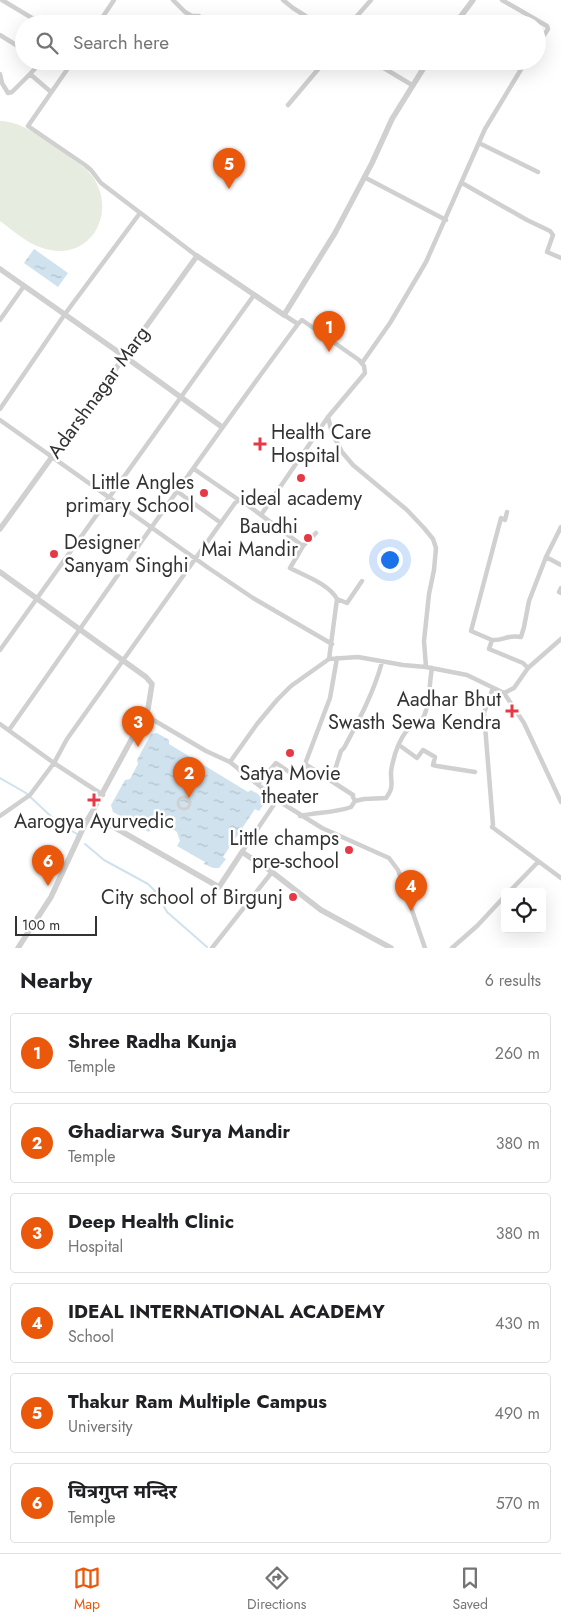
<!DOCTYPE html>
<html lang="en">
<head>
<meta charset="utf-8">
<style>
  :root { --surface:#fff; --page:#f2f2f2; --text:#202124; --muted:#757577; --line:#e0e0e0; --accent:#ea580c }
  body { margin:0; font-family:Jost,"Noto Sans Devanagari",sans-serif; background:var(--page); color:var(--text) }
  .controls { position:absolute; right:15px; bottom:15px; display:grid; overflow:hidden; border-radius:5px; box-shadow:0 5px 20px #0002 }
  .controls button { width:45px; height:45px; display:grid; place-items:center; padding:0; border:0; border-bottom:1px solid var(--line); background:var(--surface); color:var(--text); font:25px sans-serif }
  .scale { position:absolute; left:15px; bottom:12px; width:82px; box-sizing:border-box; padding-left:5px; border:2px solid #333; border-top:0; font-size:14px; line-height:18px; white-space:nowrap; color:#333; -webkit-text-stroke:4px #fff; paint-order:stroke }
  .you { position:absolute; left:389px; top:559px; width:18px; height:18px; margin:-12px; border:4px solid #fff; border-radius:50%; background:#1a73e8; box-shadow:0 0 0 8px #1a73e833 }
  .badge { display:grid; place-items:center; width:32px; height:32px; border-radius:50%; background:var(--accent); color:#fff; font-size:16px; font-weight:700 }
  .pin { position:absolute; translate:-50% -41px; filter:drop-shadow(0 1px 2px #0008) }
  .pin::after { content:''; position:absolute; top:26px; width:18px; height:15px; background:inherit; clip-path:polygon(0 0,100% 0,50% 100%) }
  .list { margin:0; padding:0; list-style:none }
  h2 { display:flex; justify-content:space-between; align-items:center; height:65px; margin:0; padding:0 20px; font-size:21px }
  h2 small { font-size:16px; font-weight:400; color:var(--muted) }
  .list li { display:grid; grid-template-columns:32px 1fr auto; gap:15px; align-items:center; box-sizing:border-box; height:80px; margin:0 10px 10px; padding:0 10px; border:1px solid var(--line); border-radius:5px }
  .list b { display:block; font-size:19px; white-space:nowrap }
  .list p { margin:0; font-size:16px; white-space:nowrap; color:var(--muted) }
  .list em { font-size:16px; font-style:normal; color:var(--muted) }
  .icon { flex:none; width:28px; height:28px; fill:none; stroke:currentColor; stroke-width:2; stroke-linecap:round; stroke-linejoin:round }
  .map { position:relative; flex:none; width:561px; height:948px; overflow:hidden }
  .search { position:absolute; background:var(--surface); box-shadow:0 5px 20px #0002; left:15px; right:15px; top:15px; height:55px; display:flex; align-items:center; gap:12px; box-sizing:border-box; padding:0 18px; border-radius:28px; color:var(--muted); font-size:19px }
  .sheet { height:605px; background:var(--surface) }
  nav { display:flex; justify-content:space-around; align-items:center; box-sizing:border-box; height:70px; border-top:1px solid var(--line); background:var(--surface); font-size:14px; color:var(--muted) }
  nav a { display:grid; justify-items:center; gap:2px }
  nav .on { color:var(--accent) }
  .map>svg:first-child { display:block }
  .grass { fill:#e6ecdf }
  .water { fill:url(#water-ripples) }
  .lines { fill:none; stroke-linecap:round; stroke-linejoin:round }
  .stream { stroke:#cfe2ee; stroke-width:2 }
  .pedestrian { stroke:#d0d0d0; stroke-width:3 }
  .minor { stroke:#d0d0d0; stroke-width:4.5 }
  .tertiary { stroke:#d0d0d0; stroke-width:5.5 }
  .poi-dot { fill:#e63946; stroke:#fff; stroke-width:2 }
  .labels { text-anchor:middle; stroke-width:5; stroke-linejoin:round; paint-order:stroke }
  .street-label { font-size:20px; fill:#333; stroke:#fff }
  .poi-label { font-size:20px; fill:#333; stroke:#fff; text-anchor:end }
</style>
</head>
<body>
<div class="map">
<svg width="561" height="948" viewBox="0 0 561 948">
  <defs>
    <pattern id="water-ripples" width="26" height="14" patternUnits="userSpaceOnUse" patternTransform="scale(1.25)"><rect width="26" height="14" fill="#cfe2ee"/><path d="M2 4q2-2 4 0t4 0M15 11q2-2 4 0t4 0" fill="none" stroke="#b2c2cd"/></pattern>
  </defs>
  <rect width="100%" height="100%" fill="#fff"/>
  <!-- grass -->
  <path class="grass" d="M0 121C28 121 63 153 86 169 120 202 97 259 50 250 31 247 15 232 0 221Z"/>
  <!-- water -->
  <path class="water" d="M34 249 68 273 58 287 24 263Z
    M157 733 169 740V744L248 792 251 790 263 797 264 804 259 811 255 809 223 857 226 859 219 868H213L204 864 205 862 177 846 180 841 177 832 163 823 154 825 149 832 113 812 111 805 125 780 130 779 138 764 137 760 151 734Z"/>
  <g class="lines">
    <!-- stream -->
    <path class="stream" d="M0 778 26 793 56 821 77 834
      M85 844 104 860 148 884 155 891 167 912 207 947"/>
    <!-- pedestrian -->
    <path class="pedestrian" d="M178 803a6 6 0 1 1 12 0a6 6 0 1 1-12 0Z"/>
    <!-- minor -->
    <path class="minor" d="M2 0 42 24
      M173 0 185 12 192 16H199L211 24
      M283 0 293 8 318 24
      M502 0 547 26 548 29 537 46
      M98 24 114 0
      M350 24 371 0
      M0 35 24 50
      M42 61 30 74 51 92
      M73 61 28 126 85 165 91 170 101 183 197 256
      M372 61 412 85
      M0 74 2 83 8 93 12 92 30 74
      M288 105 325 61
      M479 143 538 172
      M364 177 446 220
      M462 183 527 220 550 231 553 235 547 252 561 258
      M0 320 24 286
      M362 363 390 323 426 262 485 129 526 61
      M0 409 65 314 140 213
      M328 417 332 433 342 452 353 465 407 510 424 528 433 539 436 548 434 570 429 594 424 641 426 667
      M0 420 210 569 253 598 332 644
      M194 469 239 500
      M178 492 221 523
      M507 512 505 520 501 518 471 631 492 640 489 649 523 663 528 668
      M261 515 328 417 365 373 364 366 359 360 302 320 298 324 284 315
      M316 533 303 546 290 568C305 576 329 584 337 599L329 659
      M546 557 561 527
      M561 588 559 592 561 593
      M337 599 347 603 362 581
      M492 640C504 641 508 634 521 637L524 627 529 601 546 557 561 565
      M0 650 254 295
      M337 658 330 698 305 764 353 795V797L355 801
      M493 688 484 713 493 825 492 827 561 878
      M504 693 524 723 561 802
      M145 715 206 751 230 762 277 800 322 828 389 858 398 870 425 948
      M0 724 54 763 103 795
      M9 730C105 594 199 457 298 324
      M399 745 417 758 423 750 435 757 433 765 437 766 475 772
      M230 762 257 724 277 700 291 686 329 659 358 657 403 665 426 667 467 675 504 693 514 688 528 668 561 639
      M330 780 332 779 341 751 344 748C359 720 374 692 382 662
      M258 784 276 763 295 776 307 766
      M0 816 30 795 54 763 67 739 235 503 239 500 242 501 303 546
      M300 816C317 812 335 813 351 807L355 801 364 799 386 798C394 787 391 784 391 773 391 767 394 759 395 754 398 745 404 732 411 727 416 724 420 724 423 718 430 706 429 683 432 668
      M242 852 277 800
      M509 892 538 862
      M212 948 272 872
      M452 948 477 926 505 896"/>
    <!-- tertiary -->
    <path class="tertiary" d="M455 24 473 0
      M0 269 124 356 222 427
      M0 529 197 256 284 315 335 233 372 163 392 119 428 61
      M0 572 146 677 152 684 148 709 91 814
      M18 948 51 897 85 824 91 814 219 887 242 852 272 872 321 910 391 948"/>
  </g>
  <!-- markers -->
  <g class="poi-dot">
    <path d="M257.5 436.5h5v5h5v5h-5v5h-5v-5h-5v-5h5z"/>
    <circle cx="301" cy="478" r="5"/>
    <circle cx="204" cy="493" r="5"/>
    <circle cx="308" cy="538" r="5"/>
    <circle cx="54" cy="554" r="5"/>
    <path d="M509.5 703.5h5v5h5v5h-5v5h-5v-5h-5v-5h5z"/>
    <circle cx="290" cy="753" r="5"/>
    <path d="M91.5 792.5h5v5h5v5h-5v5h-5v-5h-5v-5h5z"/>
    <circle cx="349" cy="850" r="5"/>
    <circle cx="293" cy="897" r="5"/>
  </g>
  <g class="labels">
    <!-- street labels -->
    <g class="street-label">
      <text transform="translate(98 392) rotate(-54)" y="7">Adarshnagar Marg</text>
    </g>
    <!-- poi labels -->
    <g class="poi-label">
      <text x="271" y="439" text-anchor="start">Health Care<tspan x="271" dy="23">Hospital</tspan></text>
      <text x="194" y="489">Little Angles<tspan x="194" dy="23">primary School</tspan></text>
      <text x="301" y="505" text-anchor="middle">ideal academy</text>
      <text x="298" y="533">Baudhi<tspan x="298" dy="23">Mai Mandir</tspan></text>
      <text x="64" y="549" text-anchor="start">Designer<tspan x="64" dy="23">Sanyam Singhi</tspan></text>
      <text x="501" y="706">Aadhar Bhut<tspan x="501" dy="23">Swasth Sewa Kendra</tspan></text>
      <text x="290" y="780" text-anchor="middle">Satya Movie<tspan x="290" dy="23">theater</tspan></text>
      <text x="94" y="828" text-anchor="middle">Aarogya Ayurvedic</text>
      <text x="339" y="845">Little champs<tspan x="339" dy="23">pre-school</tspan></text>
      <text x="283" y="904">City school of Birgunj</text>
    </g>
  </g>
</svg>
<div class="controls">
<button><svg class="icon" aria-label="locate" viewBox="0 0 24 24"><circle cx="12" cy="12" r="6"/><path d="M12 2v4M12 18v4M2 12h4M18 12h4"/></svg></button>
</div>
<div class="scale">100 m</div>
<div class="you"></div>
<div class="pin badge" style="left:329px;top:352px">1</div>
<div class="pin badge" style="left:189px;top:798px">2</div>
<div class="pin badge" style="left:138px;top:747px">3</div>
<div class="pin badge" style="left:411px;top:911px">4</div>
<div class="pin badge" style="left:229px;top:189px">5</div>
<div class="pin badge" style="left:48px;top:886px">6</div>
<div class="search"><svg class="icon" aria-label="search" viewBox="0 0 24 24"><circle cx="10" cy="10" r="6"/><path d="M15 15l6 6"/></svg>Search here</div>
</div>
<section class="sheet">
<h2>Nearby<small>6 results</small></h2>
<ul class="list">
<li><span class="badge">1</span><div><b>Shree Radha Kunja</b><p>Temple</p></div><em>260 m</em></li>
<li><span class="badge">2</span><div><b>Ghadiarwa Surya Mandir</b><p>Temple</p></div><em>380 m</em></li>
<li><span class="badge">3</span><div><b>Deep Health Clinic</b><p>Hospital</p></div><em>380 m</em></li>
<li><span class="badge">4</span><div><b>IDEAL INTERNATIONAL ACADEMY</b><p>School</p></div><em>430 m</em></li>
<li><span class="badge">5</span><div><b>Thakur Ram Multiple Campus</b><p>University</p></div><em>490 m</em></li>
<li><span class="badge">6</span><div><b>चित्रगुप्त मन्दिर</b><p>Temple</p></div><em>570 m</em></li>
</ul>
</section>
<nav>
<a class="on"><svg class="icon" aria-label="map" viewBox="0 0 24 24"><path d="M3 6l6-2 6 2 6-2v14l-6 2-6-2-6 2zM9 4v14M15 6v14"/></svg>Map</a>
<a><svg class="icon" aria-label="directions" viewBox="0 0 24 24"><path d="M12 3l9 9-9 9-9-9zM9 14v-3h6M13 9l2 2-2 2"/></svg>Directions</a>
<a><svg class="icon" aria-label="saved" viewBox="0 0 24 24"><path d="M7 4h10v16l-5-4-5 4z"/></svg>Saved</a>
</nav>
</body>
</html>
